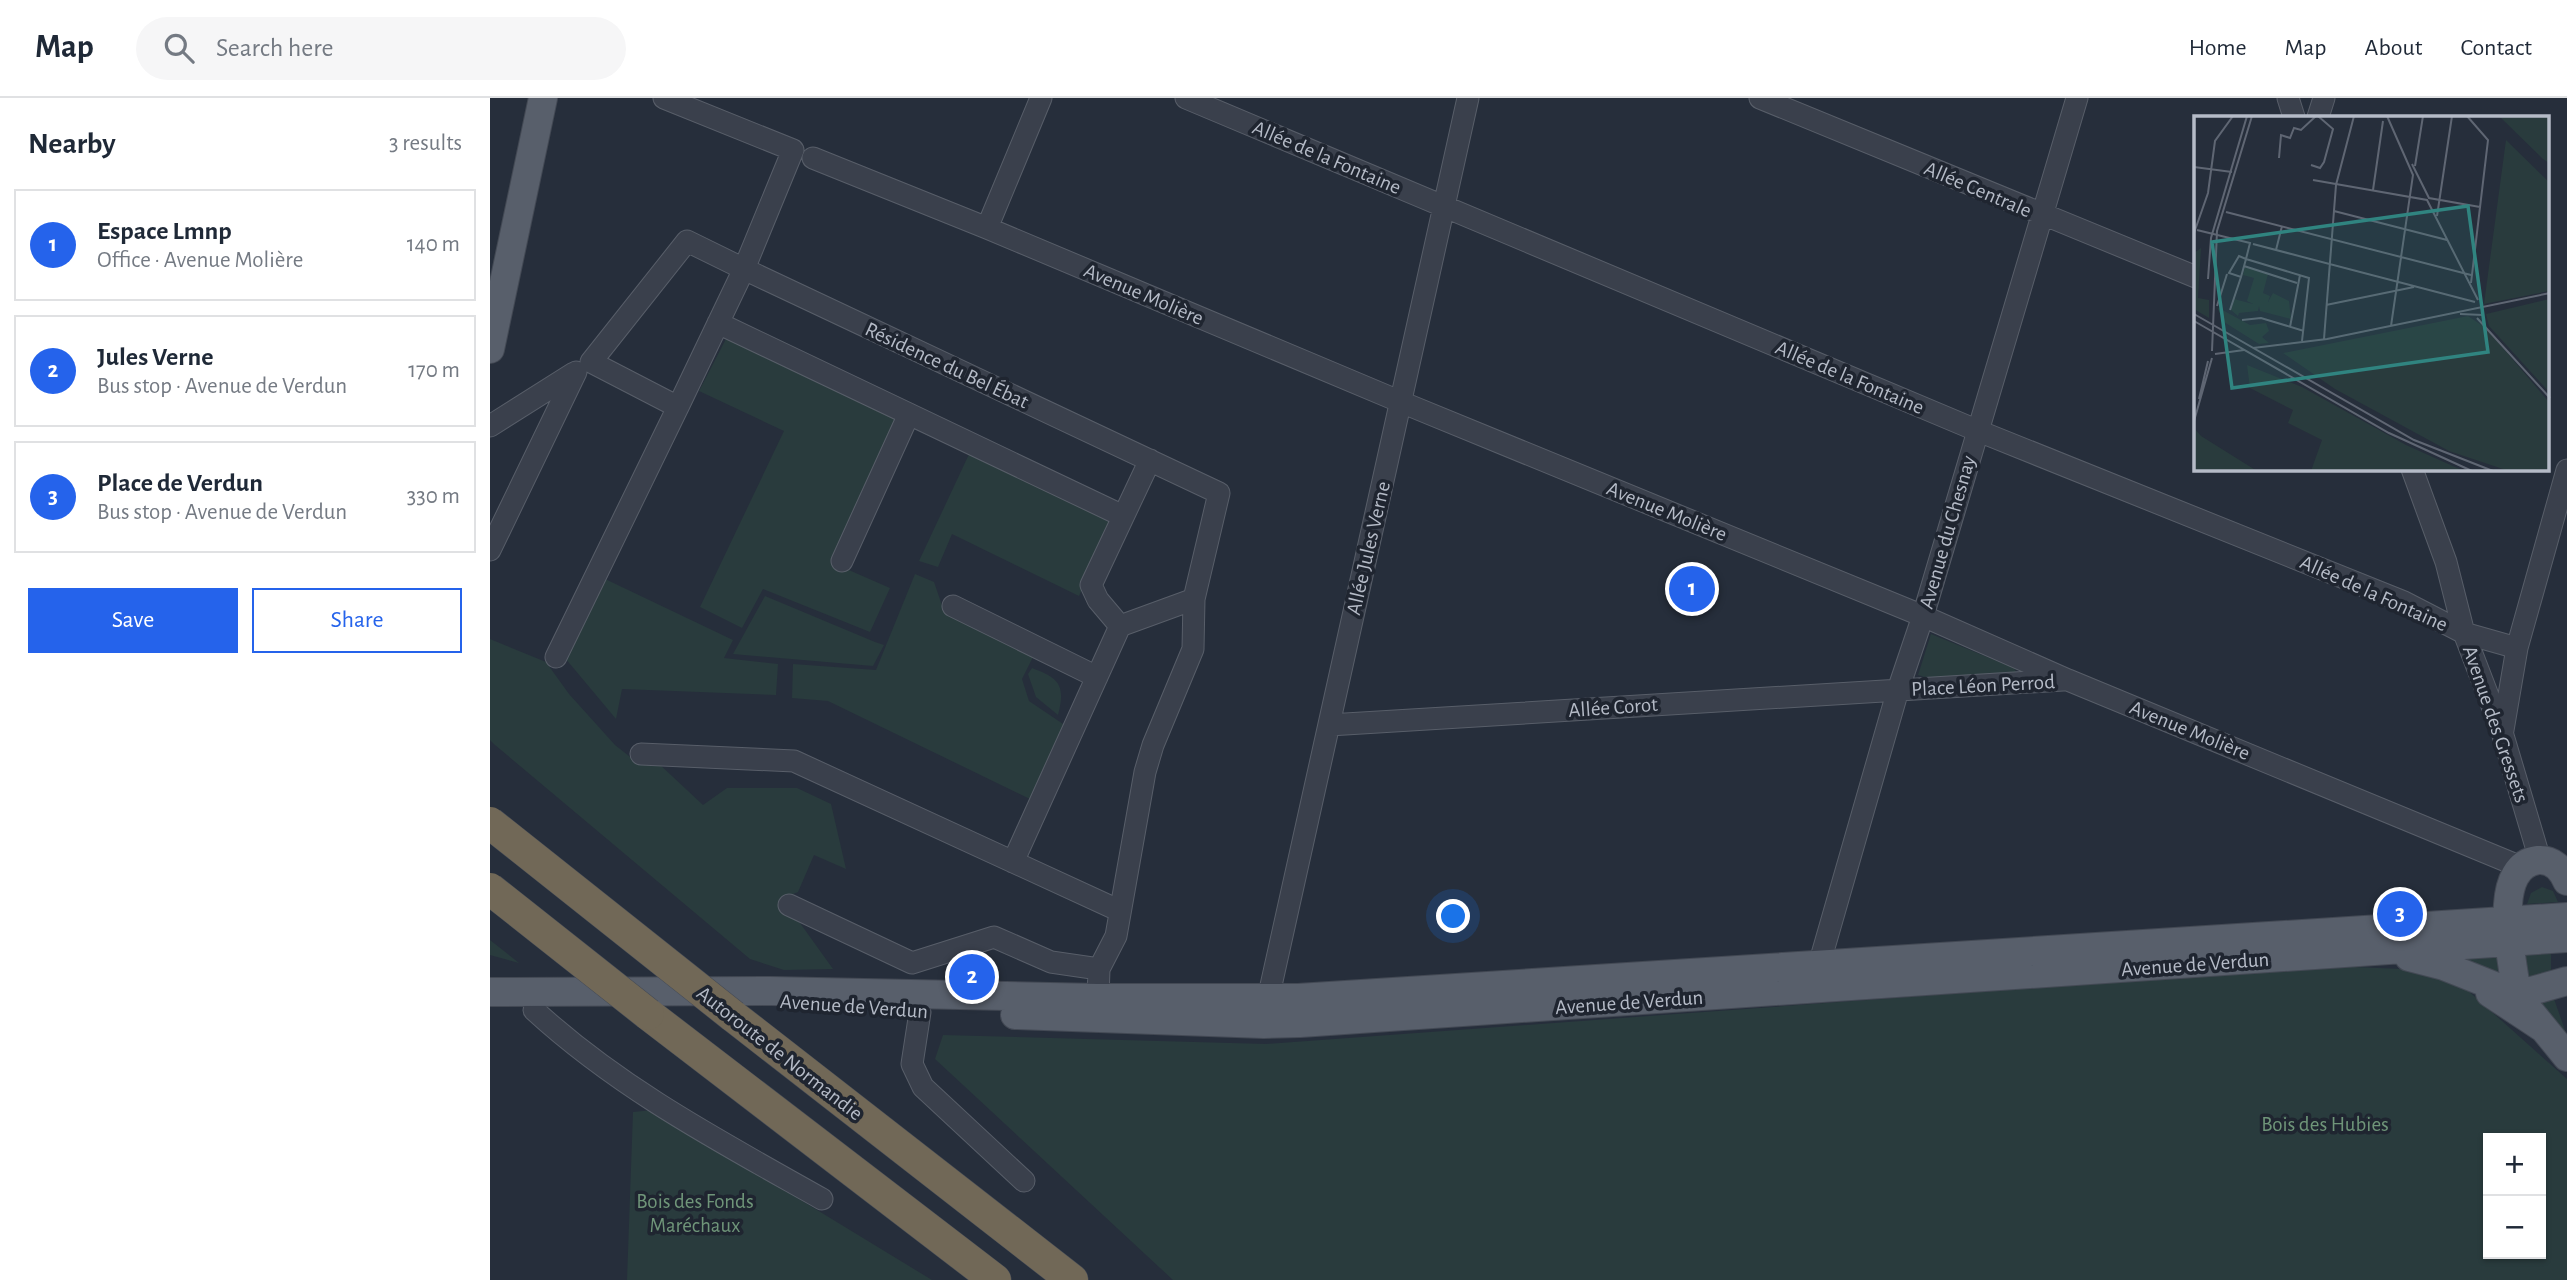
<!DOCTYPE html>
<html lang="en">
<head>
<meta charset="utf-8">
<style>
  :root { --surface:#fff; --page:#f6f6f7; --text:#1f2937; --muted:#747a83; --line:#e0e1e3; --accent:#2563eb }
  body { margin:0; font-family:"Alegreya Sans",sans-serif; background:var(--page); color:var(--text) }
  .controls { position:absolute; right:21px; bottom:21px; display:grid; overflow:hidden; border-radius:0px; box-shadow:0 2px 5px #0004 }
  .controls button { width:63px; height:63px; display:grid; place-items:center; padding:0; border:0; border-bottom:2px solid var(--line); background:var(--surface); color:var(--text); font:35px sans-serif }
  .you { position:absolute; left:964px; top:819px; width:24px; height:24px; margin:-18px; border:5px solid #fff; border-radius:50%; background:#1a73e8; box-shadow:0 0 0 10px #1a73e833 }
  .badge { display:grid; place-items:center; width:46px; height:46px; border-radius:50%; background:var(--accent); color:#fff; font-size:23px; font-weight:700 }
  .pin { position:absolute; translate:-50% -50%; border:4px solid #fff; box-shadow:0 2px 7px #0006 }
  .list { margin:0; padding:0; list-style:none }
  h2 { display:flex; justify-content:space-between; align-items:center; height:91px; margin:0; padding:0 28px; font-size:30px }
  h2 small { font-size:23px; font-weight:400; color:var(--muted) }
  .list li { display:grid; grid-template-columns:46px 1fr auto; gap:21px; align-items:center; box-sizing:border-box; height:112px; margin:0 14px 14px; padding:0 14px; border:2px solid var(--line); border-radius:0px }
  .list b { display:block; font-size:26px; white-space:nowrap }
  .list p { margin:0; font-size:23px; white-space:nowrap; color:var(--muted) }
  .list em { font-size:23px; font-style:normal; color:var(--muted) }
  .actions { display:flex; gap:14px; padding:21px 28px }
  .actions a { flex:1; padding:16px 0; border:2px solid var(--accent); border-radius:0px; text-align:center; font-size:24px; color:var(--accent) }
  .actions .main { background:var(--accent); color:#fff }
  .icon { flex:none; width:38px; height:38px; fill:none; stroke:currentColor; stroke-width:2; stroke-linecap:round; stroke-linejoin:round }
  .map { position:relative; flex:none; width:2077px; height:1182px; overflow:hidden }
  header { display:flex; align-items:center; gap:42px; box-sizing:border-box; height:98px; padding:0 35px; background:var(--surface); border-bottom:2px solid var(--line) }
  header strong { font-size:33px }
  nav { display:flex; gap:38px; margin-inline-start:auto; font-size:24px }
  .search { width:490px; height:63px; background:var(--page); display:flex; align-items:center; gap:18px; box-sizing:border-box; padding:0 24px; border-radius:38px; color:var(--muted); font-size:26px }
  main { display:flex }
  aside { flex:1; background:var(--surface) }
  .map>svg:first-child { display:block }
  .green { fill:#293b3d; fill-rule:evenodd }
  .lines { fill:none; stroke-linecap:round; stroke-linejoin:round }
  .minor-casing { stroke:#585e69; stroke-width:23 }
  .major-casing { stroke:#434954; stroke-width:30 }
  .highway-casing { stroke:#454b56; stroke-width:33 }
  .minor { stroke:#3a404c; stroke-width:21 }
  .major { stroke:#585f6b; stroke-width:28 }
  .highway { stroke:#716857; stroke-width:32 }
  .highway-bridge-casing { stroke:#454b56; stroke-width:33; stroke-linecap:butt }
  .highway-bridge { stroke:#716857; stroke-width:32 }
  .labels { text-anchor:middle; stroke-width:7; stroke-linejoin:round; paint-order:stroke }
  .street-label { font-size:21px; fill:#b5bbc7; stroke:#1f2530 }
  .park-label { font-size:21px; fill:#6f9579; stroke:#1f2530 }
  .inset-road { fill:none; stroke:#5f6673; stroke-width:2 }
  .view { fill:#308480; fill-opacity:0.15; stroke:#308480; stroke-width:3.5 }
  .inset-edge { fill:none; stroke:#b5bbc7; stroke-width:3.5 }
</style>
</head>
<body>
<header>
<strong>Map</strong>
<div class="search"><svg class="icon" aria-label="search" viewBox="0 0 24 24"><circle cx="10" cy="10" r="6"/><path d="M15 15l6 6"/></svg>Search here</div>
<nav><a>Home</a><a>Map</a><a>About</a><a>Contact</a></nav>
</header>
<main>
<aside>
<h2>Nearby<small>3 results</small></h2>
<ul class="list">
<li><span class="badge">1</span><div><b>Espace Lmnp</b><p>Office · Avenue Molière</p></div><em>140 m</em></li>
<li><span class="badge">2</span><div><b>Jules Verne</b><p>Bus stop · Avenue de Verdun</p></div><em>170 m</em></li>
<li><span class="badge">3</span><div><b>Place de Verdun</b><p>Bus stop · Avenue de Verdun</p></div><em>330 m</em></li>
</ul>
<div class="actions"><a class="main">Save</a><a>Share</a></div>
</aside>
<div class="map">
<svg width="2077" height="1182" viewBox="0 0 2077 1182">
  <rect width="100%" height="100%" fill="#262e3b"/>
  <!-- green -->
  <path class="green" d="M237 239 410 319 345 466 400 490 380 534 273 491 252 530 210 509 294 333 209 293Z
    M481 352 624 422 589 498 462 436 448 469 429 463Z
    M425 476 444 484 454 513 545 555 532 581 539 603 576 628 540 701 338 603 302 600 303 566 386 572Z
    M113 480 243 542 234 560 288 566 286 597 132 591 126 621 75 560Z
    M275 498 385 544 394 547 383 568 243 556Z
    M1441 536 1524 570 1528 578 1441 581 1428 577Z
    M0 541 56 564 79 596 125 647 144 662 167 664 213 707 237 690H307L341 706 356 771 324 757 308 794 296 799 305 818 343 871 294 872 260 861 5 647 0 642Z
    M542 570C569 580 576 587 568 617L546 599 538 576Z
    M2052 789 2063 793 2068 804 2037 806 2041 795Z
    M0 842 29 865 0 857Z
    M2061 852V879L2035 885 2033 854Z
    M2012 853 2014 886 1960 859Z
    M1843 868 1956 873 2077 981V1182H683L445 961 453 937 776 946ZM1998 1040H2051V1156H1998Z
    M2063 898 2076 935 2044 903Z
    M163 1012 442 1182H137L143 1014Z"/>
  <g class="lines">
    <defs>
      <path id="minor" d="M174 0 303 52 254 171 188 309 101 264 197 143 254 171 729 395 704 501 703 551 663 647 655 674 626 838 609 871 608 900
        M696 0 1486 332 1914 504 1974 535 2027 550
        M1270 0 1706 179
        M1798 0 1804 19
        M1828 19 1834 0
        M323 60 497 130 911 304 1433 518 1578 582 2031 769
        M497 130 551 0
        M228 225 633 418
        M0 328 84 275
        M1922 371 1956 464 1974 535 2012 634 2050 762
        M0 452 86 274
        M352 463 419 316
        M463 508 607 579
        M630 528 704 501
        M66 559 188 309
        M839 627 1573 582
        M2013 632 2027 550 2077 372
        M151 656 304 663 630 813
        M523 764 630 528 608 502 601 487 660 362
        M299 807 422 865 504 839 561 864 609 871
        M1329 867 1408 592 1433 518 1587 0
        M778 901 978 0
        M44 912C130 991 231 1044 332 1101
        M430 914 422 966 433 989 534 1083"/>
      <path id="major" d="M0 251 53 0
        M1919 859 1954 868 2027 897 2077 883
        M0 894 281 893 608 900H808L2077 819
        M2000 895 2053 930
        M2027 897C2023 864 1999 768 2048 762 2062 761 2072 771 2077 783
        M2042 916 2077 959
        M525 917 774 926 810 925 2077 840"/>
      <path id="highway" d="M158 916 505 1182
        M243 918 582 1182"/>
    </defs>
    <!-- minor casing -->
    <use href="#minor" class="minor-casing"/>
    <!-- major casing -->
    <use href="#major" class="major-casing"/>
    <!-- highway casing -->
    <use href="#highway" class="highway-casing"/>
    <!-- minor -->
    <use href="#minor" class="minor"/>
    <!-- major -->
    <use href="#major" class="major"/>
    <!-- highway -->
    <use href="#highway" class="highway"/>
    <defs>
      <path id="highway-bridge" d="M0 725 243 918
        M0 791 158 916"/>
    </defs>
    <!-- highway-bridge casing -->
    <use href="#highway-bridge" class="highway-bridge-casing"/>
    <!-- highway-bridge -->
    <use href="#highway-bridge" class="highway-bridge"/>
  </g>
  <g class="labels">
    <!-- street labels -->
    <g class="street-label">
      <text transform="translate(837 59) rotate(23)" y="7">Allée de la Fontaine</text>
      <text transform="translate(1488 91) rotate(23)" y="7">Allée Centrale</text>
      <text transform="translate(654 196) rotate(23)" y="7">Avenue Molière</text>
      <text transform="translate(457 267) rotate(25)" y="7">Résidence du Bel Ébat</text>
      <text transform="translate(1360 279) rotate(23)" y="7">Allée de la Fontaine</text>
      <text transform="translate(1177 413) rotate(22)" y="7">Avenue Molière</text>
      <text transform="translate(1457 434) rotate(-74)" y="7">Avenue du Chesnay</text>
      <text transform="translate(878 450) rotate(-77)" y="7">Allée Jules Verne</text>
      <text transform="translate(1884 495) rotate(24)" y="7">Allée de la Fontaine</text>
      <text transform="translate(1493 587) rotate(-3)" y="7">Place Léon Perrod</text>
      <text transform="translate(1123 609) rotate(-4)" y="7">Allée Corot</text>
      <text transform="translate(2006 626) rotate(71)" y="7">Avenue des Gressets</text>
      <text transform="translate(1700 632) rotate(22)" y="7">Avenue Molière</text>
      <text transform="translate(1705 866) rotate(-4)" y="7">Avenue de Verdun</text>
      <text transform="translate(1139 904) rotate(-4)" y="7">Avenue de Verdun</text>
      <text transform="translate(364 908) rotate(4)" y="7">Avenue de Verdun</text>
      <text transform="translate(290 955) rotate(38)" y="7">Autoroute de Normandie</text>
    </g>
    <!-- park labels -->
    <g class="park-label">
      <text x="1835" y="1033">Bois des Hubies</text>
      <text x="205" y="1110">Bois des Fonds<tspan x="205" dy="24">Maréchaux</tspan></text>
    </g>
  </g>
  <!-- overview -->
  <g transform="translate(1704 18)">
    <rect width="355" height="355" fill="#262e3b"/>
    <path d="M305 0H355V47L349 43ZM312 24 355 66V175L290 188ZM7 132 4 182 15 184V202L0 193V137ZM51 151 74 158 69 177 76 180 74 186 79 177 95 185 97 203 66 195 65 190 64 195 45 197 44 200 37 194 40 183 59 188 53 185 60 162 49 159ZM355 183V276L295 210 292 198ZM23 191 56 209 72 207 75 215 68 221 75 227 65 228 30 206ZM274 200 292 212 355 286V355H315L255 335 141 273 89 237ZM53 249 108 271 212 329 270 355H117L128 324 94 307 99 294 56 272ZM0 312 7 320 63 355H0Z" fill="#293b3d"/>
    <path class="inset-road" d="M193 0 219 59 197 210M273 0 294 24 277 167M85 42 87 19 96 22 100 12 107 14 122 0M218 48 235 82 286 91M117 49 126 52 130 46 139 13 124 0M221 50 229 0M0 51 38 56M119 64 233 84 284 184M179 74 189 5M140 95 253 124M32 96 277 159M243 100 258 0M3 114 56 127 52 143 47 161 35 157 45 140 52 143 115 162 108 225M0 117 14 77 21 25 39 0M59 128 281 186M82 134 88 110M50 150 103 167M14 163 17 122 53 0M132 189 220 171M23 190 33 158M36 194 47 161M0 198 220 324 299 355M266 198 289 199M283 202 356 282M48 204 67 202 110 215M0 205 195 317 278 355M96 211 106 159M130 223 142 69 160 0M59 232 133 223 356 177M18 235 23 115 58 0M21 238 50 234M5 283 14 245M0 305 18 242"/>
    <path class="view" d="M274 90 294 236 38 272 18 126Z"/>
    <rect width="355" height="355" class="inset-edge"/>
  </g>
</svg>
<div class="controls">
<button>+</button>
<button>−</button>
</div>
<div class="you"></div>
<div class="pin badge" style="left:1202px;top:491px">1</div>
<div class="pin badge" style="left:482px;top:879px">2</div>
<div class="pin badge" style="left:1910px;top:816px">3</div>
</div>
</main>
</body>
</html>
